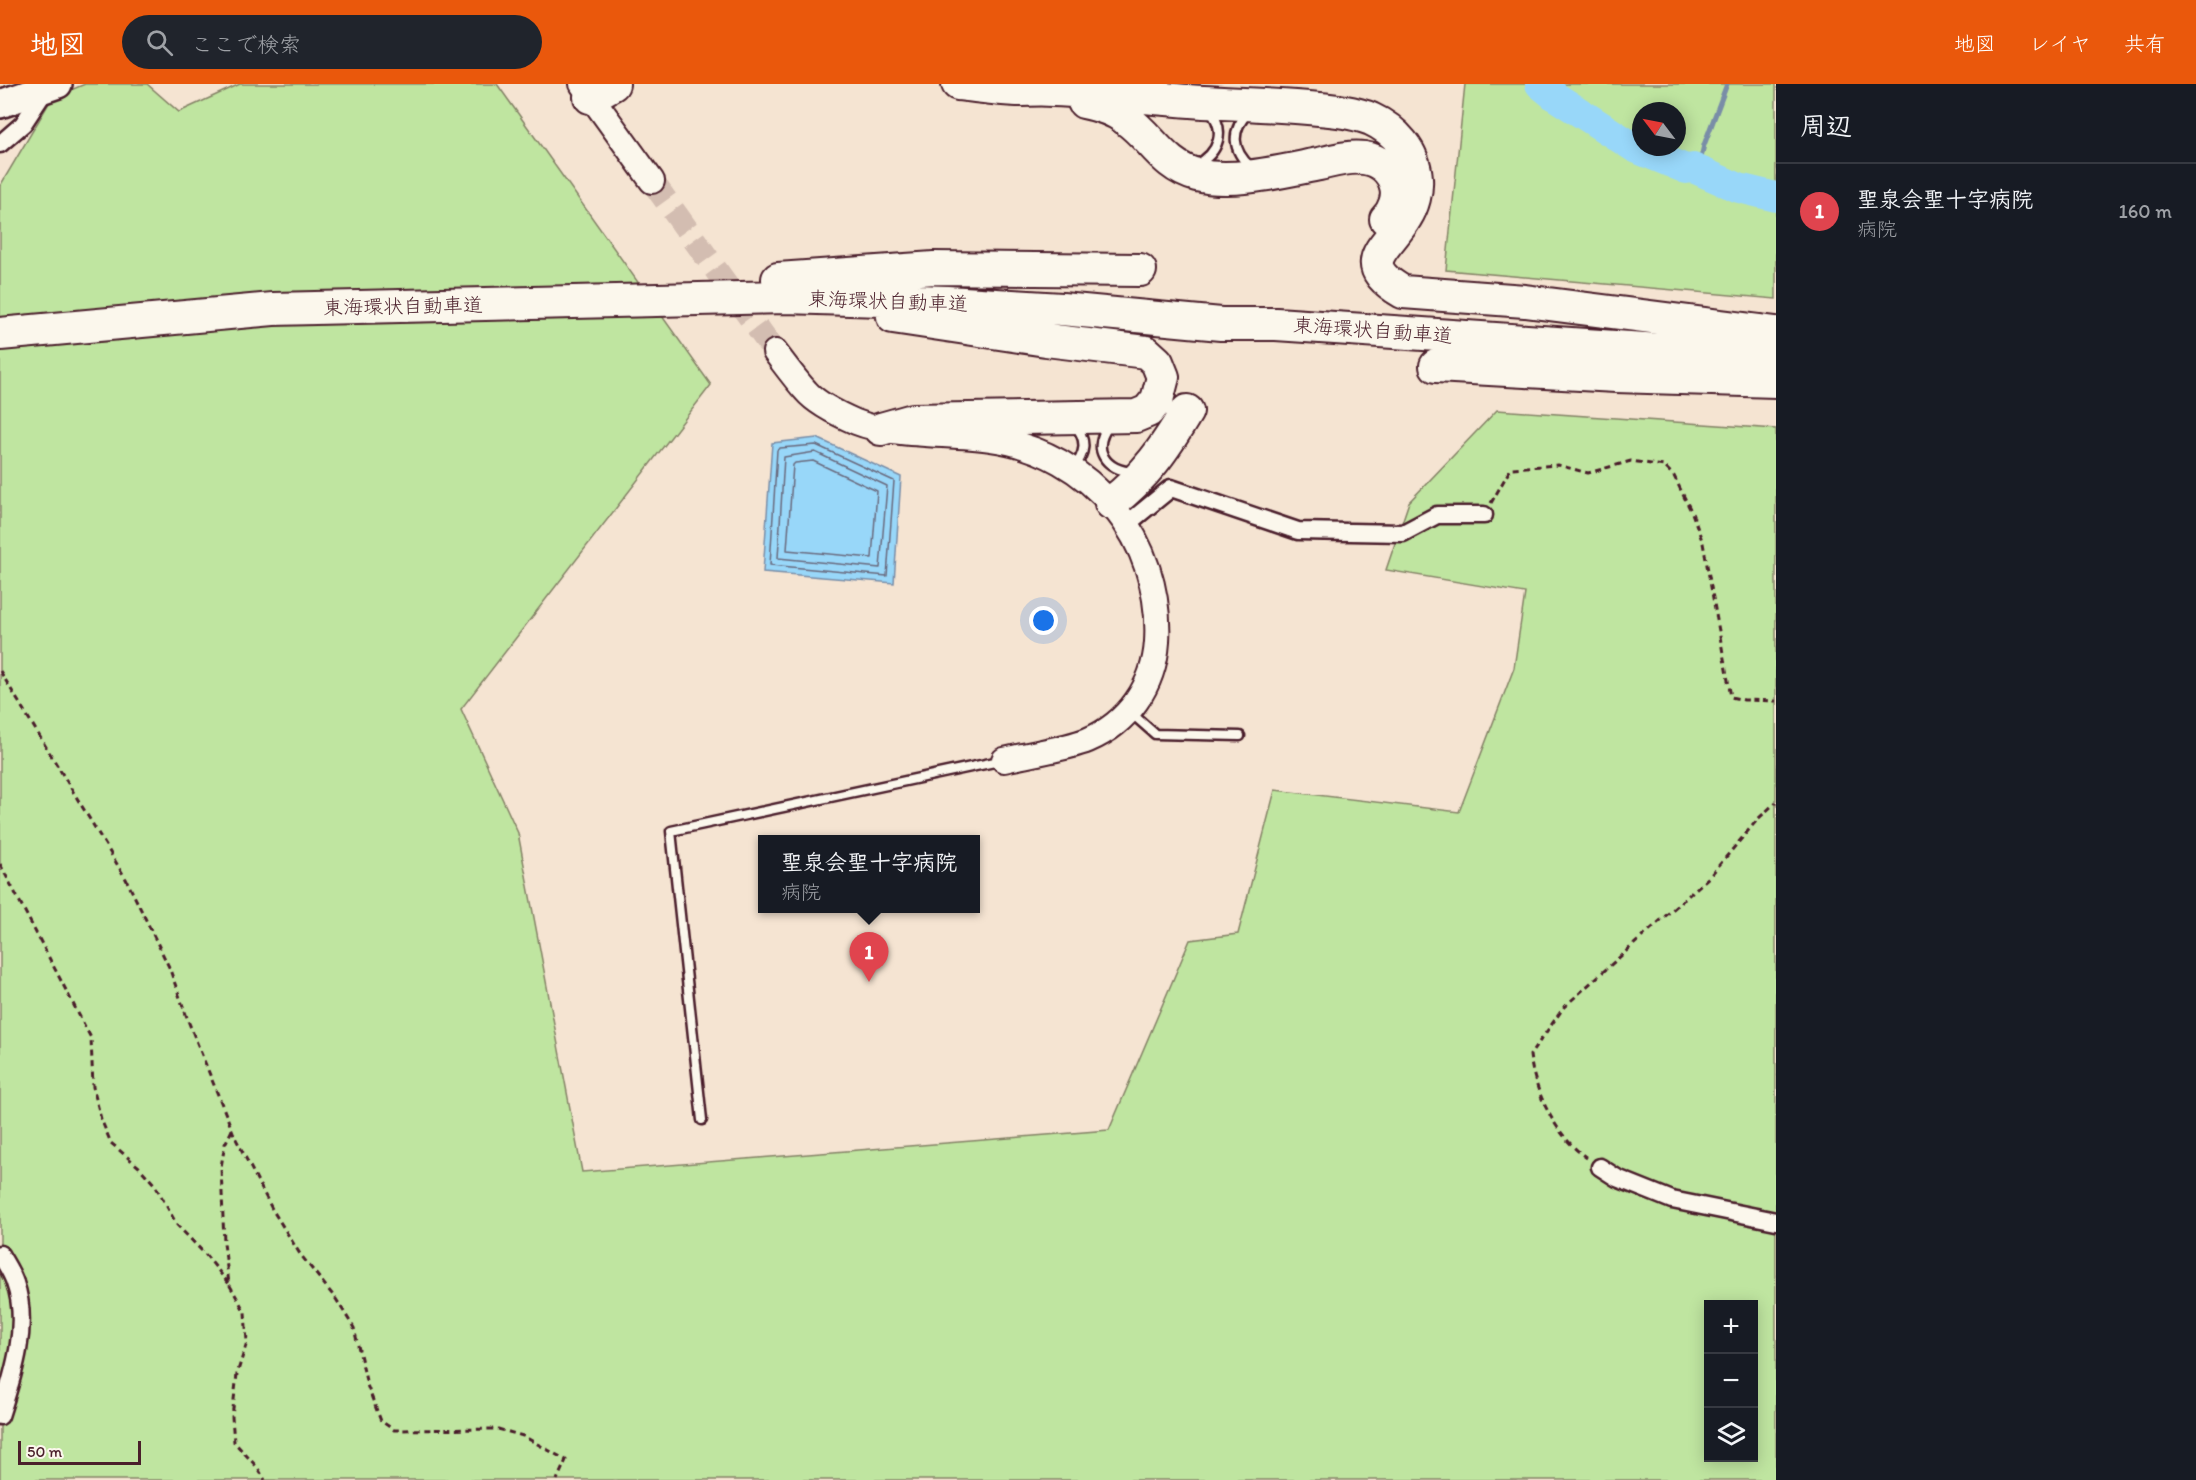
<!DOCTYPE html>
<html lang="ja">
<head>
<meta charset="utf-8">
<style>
  :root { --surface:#171b24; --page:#20242c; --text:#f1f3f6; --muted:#9ea1a6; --line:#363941; --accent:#ea580c }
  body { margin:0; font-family:Itim,"Klee One",sans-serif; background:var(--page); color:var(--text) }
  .controls { position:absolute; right:18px; bottom:18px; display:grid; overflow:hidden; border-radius:0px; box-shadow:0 3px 15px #0003 }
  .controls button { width:54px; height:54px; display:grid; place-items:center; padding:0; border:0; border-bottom:2px solid var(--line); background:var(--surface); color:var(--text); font:30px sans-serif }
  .compass { position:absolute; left:1632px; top:18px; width:54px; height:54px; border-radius:50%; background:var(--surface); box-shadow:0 3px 15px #0003; rotate:302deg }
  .scale { position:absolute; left:18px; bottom:15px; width:123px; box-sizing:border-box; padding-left:6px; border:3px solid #4a1f2b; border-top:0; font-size:16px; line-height:21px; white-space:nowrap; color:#4a1f2b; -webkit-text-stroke:4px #fbf7ec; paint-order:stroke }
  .you { position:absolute; left:1044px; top:537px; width:21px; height:21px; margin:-15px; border:4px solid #fff; border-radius:50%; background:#1a73e8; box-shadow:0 0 0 9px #1a73e833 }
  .badge { display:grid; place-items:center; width:39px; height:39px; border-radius:50%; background:var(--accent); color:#fff; font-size:20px; font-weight:700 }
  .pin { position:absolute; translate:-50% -50px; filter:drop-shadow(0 2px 3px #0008) }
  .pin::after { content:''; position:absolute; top:32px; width:21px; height:18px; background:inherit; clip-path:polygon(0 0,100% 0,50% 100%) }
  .popup { position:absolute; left:758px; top:751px; width:222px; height:78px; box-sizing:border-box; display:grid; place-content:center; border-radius:0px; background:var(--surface); filter:drop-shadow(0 2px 4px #0005); font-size:20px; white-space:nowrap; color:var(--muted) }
  .popup b { font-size:22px; color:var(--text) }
  .popup::after { content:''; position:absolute; left:50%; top:100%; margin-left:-12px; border:12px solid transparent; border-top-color:var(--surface) }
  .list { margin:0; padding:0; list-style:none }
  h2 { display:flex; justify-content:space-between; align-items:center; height:78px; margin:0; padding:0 24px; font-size:26px }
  h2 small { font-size:20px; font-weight:400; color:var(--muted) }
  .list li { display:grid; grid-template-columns:39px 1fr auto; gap:18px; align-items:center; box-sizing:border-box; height:96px; padding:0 24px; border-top:2px solid var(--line) }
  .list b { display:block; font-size:22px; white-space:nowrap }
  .list p { margin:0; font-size:20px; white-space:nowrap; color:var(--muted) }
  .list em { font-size:20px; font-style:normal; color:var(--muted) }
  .icon { flex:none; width:33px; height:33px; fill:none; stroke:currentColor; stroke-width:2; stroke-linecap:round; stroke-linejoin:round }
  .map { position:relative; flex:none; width:1776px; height:1396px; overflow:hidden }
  header { display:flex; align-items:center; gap:36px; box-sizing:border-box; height:84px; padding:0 30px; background:var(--accent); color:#fff }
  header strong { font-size:28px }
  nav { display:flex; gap:33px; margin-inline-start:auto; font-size:21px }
  .search { width:420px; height:54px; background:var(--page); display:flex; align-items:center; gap:15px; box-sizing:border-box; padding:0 21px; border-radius:33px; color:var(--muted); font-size:22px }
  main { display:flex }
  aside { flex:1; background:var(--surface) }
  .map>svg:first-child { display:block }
  .green { fill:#bfe5a0; stroke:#848266; stroke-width:1.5; fill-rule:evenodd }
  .water { fill:#98d7f9; stroke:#798da7; stroke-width:1.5 }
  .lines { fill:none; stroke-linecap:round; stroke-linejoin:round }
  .shore { stroke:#69697d; stroke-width:1.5 }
  .stream { stroke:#798da7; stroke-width:5 }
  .river { stroke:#98d7f9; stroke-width:30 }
  .secondary-tunnel { stroke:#d3bdb1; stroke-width:24; stroke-dasharray:24 12; stroke-linecap:butt }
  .lane-casing { stroke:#4a1f2b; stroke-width:13 }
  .street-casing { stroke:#4a1f2b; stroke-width:21 }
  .secondary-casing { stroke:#4a1f2b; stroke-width:28 }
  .primary-casing { stroke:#4a1f2b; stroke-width:32 }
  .highway-casing { stroke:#4a1f2b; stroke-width:36 }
  .path { stroke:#4a1f2b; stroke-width:3; stroke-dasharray:6 4.5; stroke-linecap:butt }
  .lane { stroke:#fbf7ec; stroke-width:8 }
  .street { stroke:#fbf7ec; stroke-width:16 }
  .secondary { stroke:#fbf7ec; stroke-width:24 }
  .primary { stroke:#fbf7ec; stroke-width:27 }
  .highway { stroke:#fbf7ec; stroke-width:32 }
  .labels { text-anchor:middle; stroke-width:5; stroke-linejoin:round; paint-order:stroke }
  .street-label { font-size:20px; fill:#4a1f2b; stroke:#fbf7ec }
</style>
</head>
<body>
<header>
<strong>地図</strong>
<div class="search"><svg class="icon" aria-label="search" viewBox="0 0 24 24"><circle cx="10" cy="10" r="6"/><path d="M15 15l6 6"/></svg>ここで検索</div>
<nav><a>地図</a><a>レイヤ</a><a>共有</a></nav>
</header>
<main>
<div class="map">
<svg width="1776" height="1396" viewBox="0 0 1776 1396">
  <rect width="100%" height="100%" fill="#f5e4d2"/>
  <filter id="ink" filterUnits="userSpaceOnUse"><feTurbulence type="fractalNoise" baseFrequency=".0167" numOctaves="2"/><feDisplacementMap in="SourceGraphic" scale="12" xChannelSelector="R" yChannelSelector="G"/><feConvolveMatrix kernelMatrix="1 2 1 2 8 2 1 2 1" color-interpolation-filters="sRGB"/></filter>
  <g filter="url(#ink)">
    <!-- green -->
    <path class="green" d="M85 0H147L179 28 240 0H497L711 301 461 625 518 749 582 1088 1109 1046 1190 856 1238 850 1275 706 1459 728 1514 584 1525 509 1386 486 1409 418 1497 326 1776 345V1396H0V102L52 14ZM1708 1220H1754V1374H1708Z
      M1465 0H1776V215L1446 186ZM1641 27H1677V63H1641Z"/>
    <!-- water -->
    <path class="water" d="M817 354 901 393 894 499 763 488 772 359Z"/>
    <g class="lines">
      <!-- shore -->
      <path class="shore" d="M816 361 894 397 887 492 770 481 777 366 780 364Z
        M815 368 887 402 880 484 778 474 784 373Z
        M813 377 877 407 872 474 787 466 793 381 795 379Z"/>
      <!-- stream -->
      <path class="stream" d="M1698 87 1704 61 1727 0"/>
      <!-- river -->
      <path class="river" d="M1540 0 1556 13 1635 64 1686 85 1693 84 1739 104 1776 113"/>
      <!-- secondary-tunnel -->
      <path class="secondary-tunnel" d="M652 97 775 268"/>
      <defs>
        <path id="lane" d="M1249 28C1230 46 1232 67 1251 83
          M1196 81C1219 69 1227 46 1209 26
          M1110 340C1090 365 1105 386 1134 388
          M1073 385C1085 370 1088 357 1075 341
          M1130 628 1155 650 1240 652
          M702 1036 671 747 1004 676"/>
        <path id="street" d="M0 60 23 40 46 5
          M1127 440 1171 404 1298 447 1403 449 1437 431H1484
          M1600 1083 1617 1094 1672 1116 1776 1137
          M0 1170C5 1179 12 1189 15 1199 30 1241 13 1292 0 1332"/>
        <path id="secondary" d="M582 0 652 97
          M775 268C785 281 795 295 806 307 817 320 840 331 856 338 894 353 949 349 990 355 1092 368 1163 457 1157 558 1154 602 1128 639 1088 656 1066 665 1028 670 1004 676"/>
        <path id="primary" d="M0 20 58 0"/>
        <path id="highway" d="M958 0C977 2 997 5 1017 6 1029 6 1041 5 1053 6 1103 8 1153 15 1203 18 1238 20 1273 21 1308 24 1329 26 1351 27 1371 35 1395 46 1414 67 1416 94 1417 107 1413 122 1406 133 1388 164 1352 179 1403 208L1525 217 1776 249
          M590 13 613 0
          M1084 18C1099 21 1114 25 1126 35 1152 53 1163 82 1197 91 1232 100 1283 87 1319 80 1333 77 1348 72 1364 74 1379 76 1392 86 1396 102 1399 113 1394 127 1386 135
          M778 195 934 184 1140 186
          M0 250 273 225 785 213 947 218 1062 225 1221 240H1276L1776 274
          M1436 282 1616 292 1776 297
          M881 345 913 336 1136 332 1148 327 1157 316 1163 293 1157 278 1146 268 1046 256 893 233
          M1111 419C1146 392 1165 364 1187 327"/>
      </defs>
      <!-- lane casing -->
      <use href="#lane" class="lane-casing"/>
      <!-- street casing -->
      <use href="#street" class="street-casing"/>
      <!-- secondary casing -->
      <use href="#secondary" class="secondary-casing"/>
      <!-- primary casing -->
      <use href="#primary" class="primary-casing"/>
      <!-- highway casing -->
      <use href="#highway" class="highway-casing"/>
      <!-- path -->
      <path class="path" d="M1491 419 1511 384 1558 381 1588 389 1631 377 1664 382 1674 392 1692 429 1703 459 1731 613 1744 616 1776 617
        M0 587 126 795 169 883 189 939 235 1053 272 1125 300 1170 336 1215 354 1244 367 1301 381 1337 394 1346 498 1345 523 1352 566 1376 557 1396
        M0 780 91 954 93 1003 101 1035 111 1059 139 1083 155 1101 177 1141 205 1170 229 1200
        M232 1046 225 1060 221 1083 224 1159 229 1200 245 1228 247 1258 237 1290 232 1333 234 1358 257 1383 265 1396
        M1587 1074C1556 1053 1534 1007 1530 971L1564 923 1710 792 1758 735 1776 718"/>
      <!-- lane -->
      <use href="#lane" class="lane"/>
      <!-- street -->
      <use href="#street" class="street"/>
      <!-- secondary -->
      <use href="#secondary" class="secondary"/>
      <!-- primary -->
      <use href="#primary" class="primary"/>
      <!-- highway -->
      <use href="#highway" class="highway"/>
    </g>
  </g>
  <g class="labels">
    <!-- street labels -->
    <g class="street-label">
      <text transform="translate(888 217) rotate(2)" y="7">東海環状自動車道</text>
      <text transform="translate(403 222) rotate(-1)" y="7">東海環状自動車道</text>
      <text transform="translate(1373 246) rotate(4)" y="7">東海環状自動車道</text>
    </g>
  </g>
</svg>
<div class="controls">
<button>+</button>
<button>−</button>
<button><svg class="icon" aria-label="layers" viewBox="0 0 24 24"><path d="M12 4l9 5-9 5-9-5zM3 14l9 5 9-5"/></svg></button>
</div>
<svg class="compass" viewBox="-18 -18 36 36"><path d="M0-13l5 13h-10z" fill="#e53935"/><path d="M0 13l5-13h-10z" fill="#9ea1a6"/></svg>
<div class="scale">50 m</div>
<div class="you"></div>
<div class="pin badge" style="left:869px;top:898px;background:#e0444e">1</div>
<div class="popup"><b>聖泉会聖十字病院</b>病院</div>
</div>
<aside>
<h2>周辺<small></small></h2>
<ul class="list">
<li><span class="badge" style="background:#e0444e">1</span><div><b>聖泉会聖十字病院</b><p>病院</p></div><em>160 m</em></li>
</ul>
</aside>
</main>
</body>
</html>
